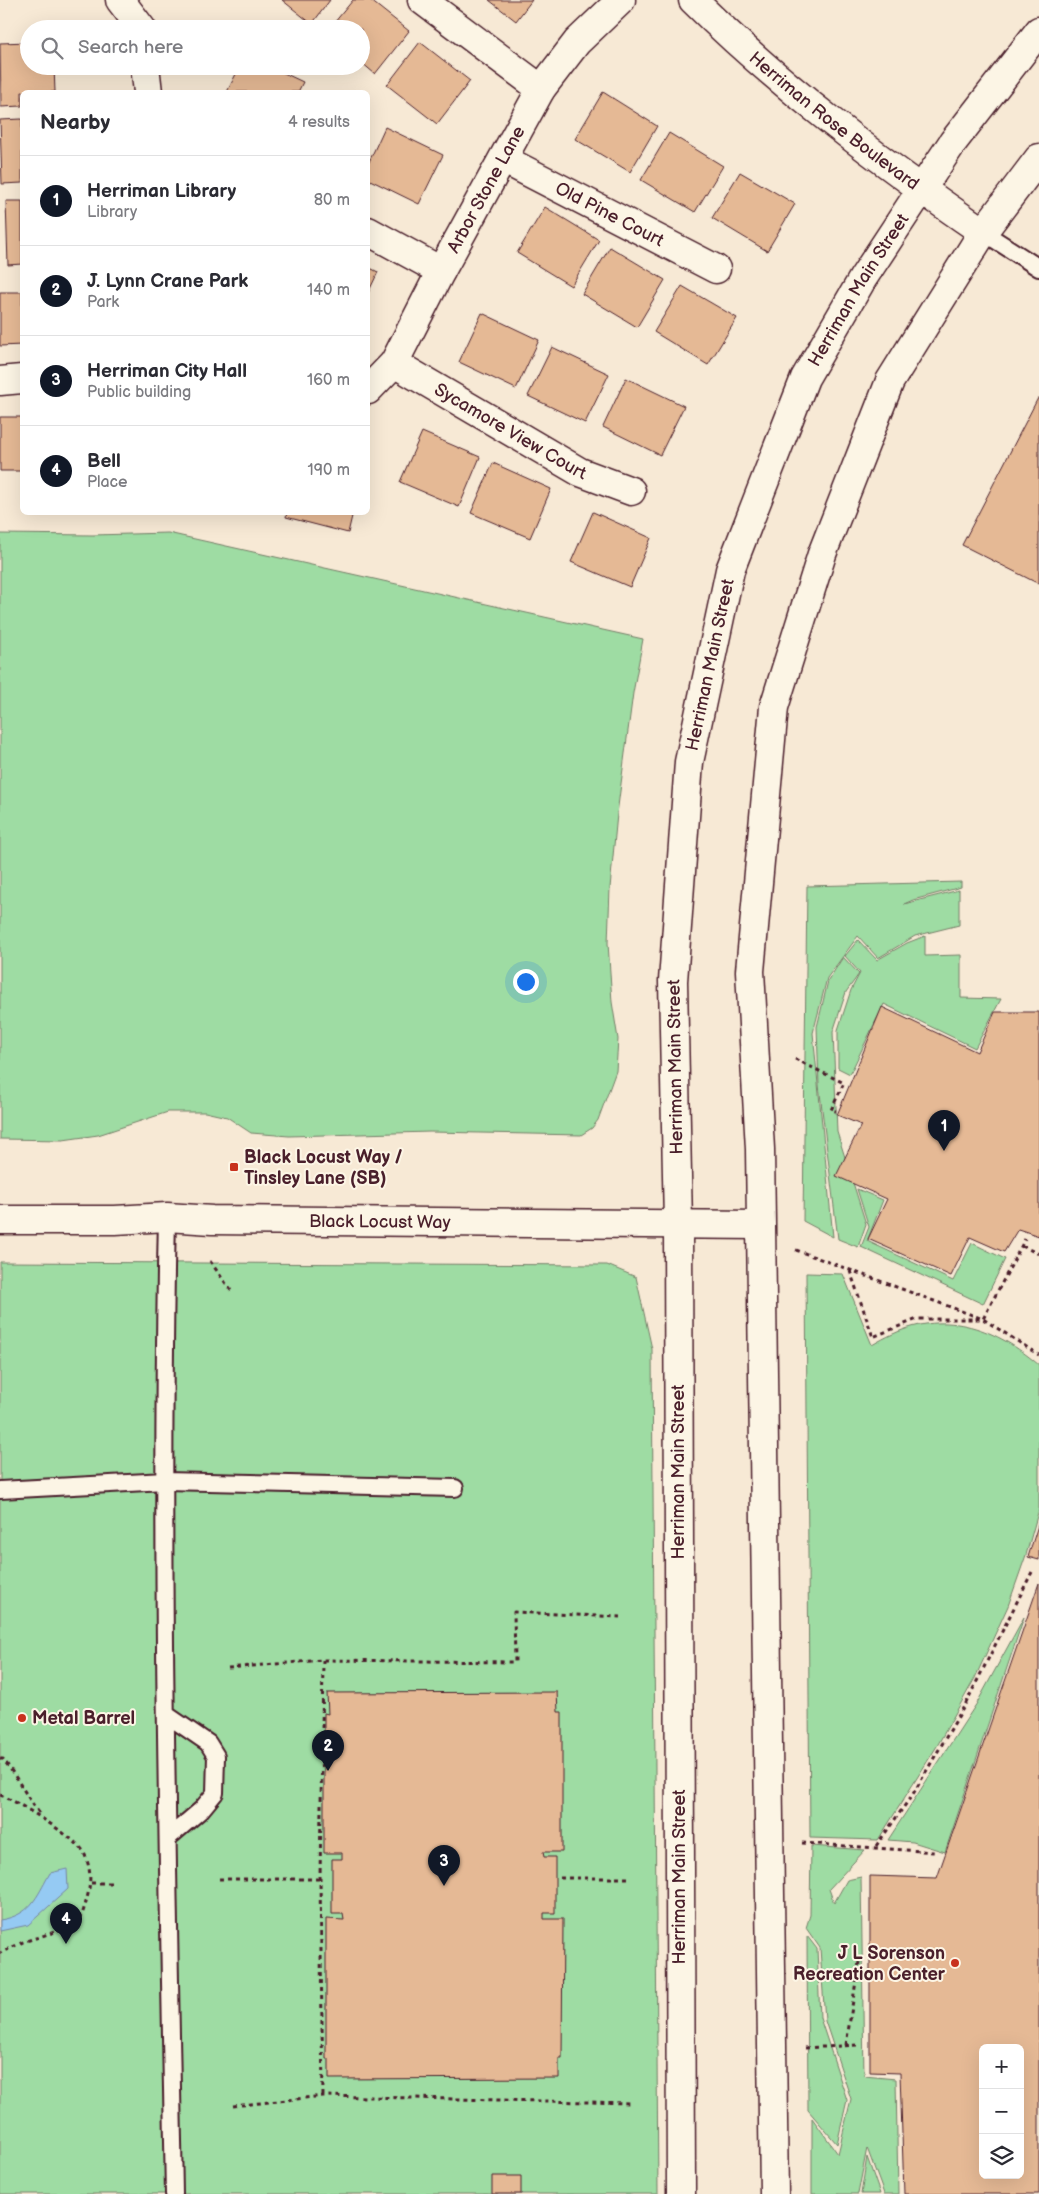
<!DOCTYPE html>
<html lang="en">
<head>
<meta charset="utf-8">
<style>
  :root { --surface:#fff; --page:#f2f2f3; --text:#2b2b33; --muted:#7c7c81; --line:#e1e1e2; --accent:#111827 }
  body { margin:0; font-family:"Balsamiq Sans",sans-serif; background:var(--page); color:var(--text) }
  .controls { position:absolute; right:15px; bottom:15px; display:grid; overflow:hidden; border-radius:8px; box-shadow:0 5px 20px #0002 }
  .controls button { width:45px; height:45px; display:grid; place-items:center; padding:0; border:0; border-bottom:1px solid var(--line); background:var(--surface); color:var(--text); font:25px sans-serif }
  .you { position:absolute; left:525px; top:981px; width:18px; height:18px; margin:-12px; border:4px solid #fff; border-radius:50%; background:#1a73e8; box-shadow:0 0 0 8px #1a73e833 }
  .badge { display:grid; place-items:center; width:32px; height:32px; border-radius:50%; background:var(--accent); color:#fff; font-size:16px; font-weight:700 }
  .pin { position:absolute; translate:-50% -41px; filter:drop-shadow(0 1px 2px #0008) }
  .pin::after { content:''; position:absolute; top:26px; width:18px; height:15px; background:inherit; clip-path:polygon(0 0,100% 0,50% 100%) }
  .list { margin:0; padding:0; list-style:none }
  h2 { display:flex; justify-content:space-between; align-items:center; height:65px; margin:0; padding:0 20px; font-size:21px }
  h2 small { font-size:16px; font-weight:400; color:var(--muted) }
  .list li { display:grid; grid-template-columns:32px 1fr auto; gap:15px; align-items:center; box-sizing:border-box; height:90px; padding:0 20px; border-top:1px solid var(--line) }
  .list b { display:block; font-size:19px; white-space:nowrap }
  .list p { margin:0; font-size:16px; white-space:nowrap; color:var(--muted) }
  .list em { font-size:16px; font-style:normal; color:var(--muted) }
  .icon { flex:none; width:28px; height:28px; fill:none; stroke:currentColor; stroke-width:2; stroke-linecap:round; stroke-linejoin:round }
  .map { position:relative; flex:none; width:1039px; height:2194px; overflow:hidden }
  .search { position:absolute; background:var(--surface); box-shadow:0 5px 20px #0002; left:20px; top:20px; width:350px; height:55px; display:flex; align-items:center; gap:12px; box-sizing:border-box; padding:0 18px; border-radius:28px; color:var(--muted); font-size:19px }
  .panel { position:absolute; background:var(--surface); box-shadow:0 5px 20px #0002; left:20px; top:90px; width:350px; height:425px; border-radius:8px }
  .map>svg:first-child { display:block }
  .green { fill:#9edca3; stroke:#747e67 }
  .water { fill:#95caf3; stroke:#7786a3 }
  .building { fill:#e5b995; stroke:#4a1f2b; fill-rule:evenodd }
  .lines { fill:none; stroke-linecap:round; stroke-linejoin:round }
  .service-casing { stroke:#4a1f2b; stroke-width:20 }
  .minor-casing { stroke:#4a1f2b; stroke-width:31 }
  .tertiary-casing { stroke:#4a1f2b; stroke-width:31 }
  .secondary-casing { stroke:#4a1f2b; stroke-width:31 }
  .path { stroke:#4a1f2b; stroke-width:3; stroke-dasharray:4 4; stroke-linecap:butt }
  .service { stroke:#fcf5e5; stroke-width:16 }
  .minor { stroke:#fcf5e5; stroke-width:28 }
  .tertiary { stroke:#fcf5e5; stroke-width:28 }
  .secondary { stroke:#fcf5e5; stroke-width:28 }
  .poi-dot { fill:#c8321e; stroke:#fcf5e5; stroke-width:2 }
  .labels { text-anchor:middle; stroke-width:4; stroke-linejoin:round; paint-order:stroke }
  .street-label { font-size:18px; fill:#4a1f2b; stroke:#fcf5e5 }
  .poi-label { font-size:18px; font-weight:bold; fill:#4a1f2b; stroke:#fcf5e5; text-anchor:start }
</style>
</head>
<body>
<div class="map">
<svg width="1039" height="2194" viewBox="0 0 1039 2194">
  <rect width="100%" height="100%" fill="#f7e9d5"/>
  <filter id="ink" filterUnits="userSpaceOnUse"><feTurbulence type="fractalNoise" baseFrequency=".02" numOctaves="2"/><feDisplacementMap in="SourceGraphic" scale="10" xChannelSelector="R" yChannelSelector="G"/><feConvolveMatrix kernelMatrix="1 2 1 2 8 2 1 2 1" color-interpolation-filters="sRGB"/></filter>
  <g filter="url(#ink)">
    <!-- green -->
    <path class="green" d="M168 533 643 639 633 693 617 814 610 888 608 943 612 1002 618 1039 616 1071 598 1120 592 1128 581 1135 430 1132 289 1136 251 1133 227 1117 205 1112H168L98 1135 63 1140 0 1139V534L93 535Z
      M961 882V887L913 900 904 904 959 890V925L915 936 878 958 858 936 827 978 813 1033 833 1237 803 1221 807 886Z
      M925 936V956L961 955V998L1001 999 975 1048 884 1004 850 1074 838 1068V1030L851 990 860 973 845 956 858 940 877 960 907 943Z
      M843 957 859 974 846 992 833 1032 837 1132 866 1224 858 1247 838 1239 819 1085 817 1027 828 981Z
      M857 1189 883 1200 867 1241 953 1281 972 1243 1005 1259 983 1304 861 1247 869 1227Z
      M0 1262 607 1265 636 1277 652 1349 658 2194H0Z
      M806 1273 843 1274 872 1345C879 1341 886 1337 893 1334 947 1309 997 1329 1039 1365V1509L1026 1555 1008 1606 975 1678 937 1746 878 1840 810 1838Z
      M1024 1617 945 1852 913 1842 888 1840 977 1703Z
      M811 1846 865 1850 829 1889 834 1903 847 1880 861 1877 864 2076 896 2079 898 2194H884L867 2148 858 2194H812V2118L838 2154 851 2099 825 2021 820 1948 806 1928 810 1915Z
      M807 1936 817 1949 820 2018 847 2100 837 2144 808 2110Z
      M867 2157 880 2194H861Z"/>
    <!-- water -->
    <path class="water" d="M67 1869 68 1889 28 1925 0 1931V1920C31 1915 36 1898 50 1873Z"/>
    <!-- building -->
    <path class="building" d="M282 0H330L312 24Z
      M353 0H370L409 31 375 74 361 62V29H329Z
      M489 0H532L516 21Z
      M29 42V66H54L55 92H22V106L1 107 0 43Z
      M420 42 470 81 437 124 387 85Z
      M240 66H269L303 82 298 92H227Z
      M603 92 657 126 630 172 575 139Z
      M22 119V183L2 184 0 120Z
      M385 127 443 155 419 204 368 179V164Z
      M669 133 723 166 695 212 641 180Z
      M740 172 795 204 767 251 712 218Z
      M6 201H22V264L8 265Z
      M545 207 599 240 571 286 517 253Z
      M610 247 665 280 637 327 582 294Z
      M368 267 378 272 368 293Z
      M682 286 737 318 708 365 654 332Z
      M0 292H22V345L0 346Z
      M482 313 539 340 516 389 459 362Z
      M552 347 609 374 585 423 528 396Z
      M626 378 684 406 660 455 603 427Z
      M1038 398H1039V584L962 545Z
      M0 417H22V471H0Z
      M422 432 480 457 459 507 400 482Z
      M493 463 551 489 530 538 471 513Z
      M287 512H353L348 533 286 517Z
      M593 512 651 538 630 587 571 562Z
      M882 1007 977 1052 995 1012H1039V1236L1018 1229 1004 1252 970 1237 951 1276 868 1239 887 1199 836 1176 861 1125 837 1115Z
      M1039 1522V1560L1028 1557Z
      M1039 1583V2194H904L900 2073 870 2072V1876L937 1878ZM983 2048H1020V2175H983Z
      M557 1692 558 1712H562V1852H543L544 1857H555V1913H544V1919H563L562 2058H559V2078L329 2079V2059H326V1919L344 1920 343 1914H332V1859H342V1853H324V1713L328 1714 327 1693Z
      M492 2176H521V2194H492Z"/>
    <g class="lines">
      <defs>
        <path id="service" d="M983 232 1039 268
          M167 1217C160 1543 168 1869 174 2194
          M0 1490 165 1481 455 1488
          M167 1715 208 1743 216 1756 215 1793 201 1810 168 1838"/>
        <g id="minor">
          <path d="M120 0 142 29"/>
          <path d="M422 0 541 89"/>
          <path d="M145 66 148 92"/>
          <path id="s1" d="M503 159 716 269"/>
          <path d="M368 231 441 271"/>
          <path id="s2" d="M394 363 580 472 631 491"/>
          <path d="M0 381 22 379"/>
          <path id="s3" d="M368 390 394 363 441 271 541 89 577 42 621 0"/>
        </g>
        <g id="tertiary">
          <path id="s4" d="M693 0C781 87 881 162 983 232"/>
          <path id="s5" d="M0 1220H115L167 1217 212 1220 760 1225"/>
        </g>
        <g id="secondary">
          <path id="s6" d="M681 2194 678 1224 673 981 689 762 730 570 805 378 863 278 921 190 953 142 1039 31"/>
          <path d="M774 2194 760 1149 750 971 774 707 822 554 890 381 983 232 1039 158"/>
        </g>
      </defs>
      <!-- service casing -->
      <use href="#service" class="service-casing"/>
      <!-- minor casing -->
      <use href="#minor" class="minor-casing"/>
      <!-- tertiary casing -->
      <use href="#tertiary" class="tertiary-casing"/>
      <!-- secondary casing -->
      <use href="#secondary" class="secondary-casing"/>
      <!-- path -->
      <path class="path" d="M795 1059 844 1083 831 1110 836 1111
        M1022 1246 1039 1254
        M796 1250 983 1319 1039 1355
        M210 1261 232 1292
        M850 1271 873 1337 917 1319H983L1025 1239
        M228 1668 323 1660 515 1662 514 1612 620 1617
        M0 1759H3C17 1777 26 1796 40 1814
        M0 1795C14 1799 77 1839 83 1851 95 1874 89 1893 82 1915L58 1931 23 1942 0 1953
        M802 1843 935 1852
        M876 1846 913 1794 966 1703 1032 1572
        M560 1878H630
        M219 1879H320
        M91 1883H115
        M846 2045 859 1962
        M805 2048 859 2045
        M323 2096 320 1879 323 1660
        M233 2106 323 2096 631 2103"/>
      <!-- service -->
      <use href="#service" class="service"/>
      <!-- minor -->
      <use href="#minor" class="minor"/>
      <!-- tertiary -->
      <use href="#tertiary" class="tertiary"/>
      <!-- secondary -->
      <use href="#secondary" class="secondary"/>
    </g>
  </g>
  <!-- markers -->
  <g class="poi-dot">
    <rect x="229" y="1162" width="10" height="10" rx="2.5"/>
    <circle cx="22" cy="1718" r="5"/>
    <circle cx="955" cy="1963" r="5"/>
  </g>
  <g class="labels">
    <!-- street labels -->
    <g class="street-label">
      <text dy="6" stroke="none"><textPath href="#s4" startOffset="186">Herriman Rose Boulevard</textPath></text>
      <text dy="6" stroke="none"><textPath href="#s3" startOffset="234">Arbor Stone Lane</textPath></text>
      <text dy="6" stroke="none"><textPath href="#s1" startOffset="120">Old Pine Court</textPath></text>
      <text dy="6" stroke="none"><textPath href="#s6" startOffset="1938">Herriman Main Street</textPath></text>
      <text dy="6" stroke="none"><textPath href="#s2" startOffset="135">Sycamore View Court</textPath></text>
      <text dy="6" stroke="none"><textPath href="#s6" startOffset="1532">Herriman Main Street</textPath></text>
      <text transform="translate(675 1067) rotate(-91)" y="6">Herriman Main Street</text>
      <text dy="6" stroke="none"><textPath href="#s5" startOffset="380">Black Locust Way</textPath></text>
      <text transform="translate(678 1472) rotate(-90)" y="6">Herriman Main Street</text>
      <text transform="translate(679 1877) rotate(-90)" y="6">Herriman Main Street</text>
    </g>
    <!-- poi labels -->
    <g class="poi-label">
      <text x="244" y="1163">Black Locust Way /<tspan x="244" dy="21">Tinsley Lane (SB)</tspan></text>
      <text x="32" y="1724">Metal Barrel</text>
      <text x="945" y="1959" text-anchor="end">J L Sorenson<tspan x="945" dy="21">Recreation Center</tspan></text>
    </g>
  </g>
</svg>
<div class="controls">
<button>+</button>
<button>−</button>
<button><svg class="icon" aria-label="layers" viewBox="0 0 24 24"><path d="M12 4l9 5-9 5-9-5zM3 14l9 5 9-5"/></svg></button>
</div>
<div class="you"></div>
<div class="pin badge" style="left:944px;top:1151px">1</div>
<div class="pin badge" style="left:328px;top:1771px">2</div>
<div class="pin badge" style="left:444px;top:1886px">3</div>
<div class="pin badge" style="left:66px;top:1944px">4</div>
<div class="search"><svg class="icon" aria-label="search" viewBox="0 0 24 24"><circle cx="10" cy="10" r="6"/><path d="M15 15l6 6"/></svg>Search here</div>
<section class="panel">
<h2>Nearby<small>4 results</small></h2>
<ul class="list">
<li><span class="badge">1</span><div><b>Herriman Library</b><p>Library</p></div><em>80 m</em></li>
<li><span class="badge">2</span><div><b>J. Lynn Crane Park</b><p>Park</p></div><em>140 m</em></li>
<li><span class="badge">3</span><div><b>Herriman City Hall</b><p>Public building</p></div><em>160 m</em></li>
<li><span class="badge">4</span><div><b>Bell</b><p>Place</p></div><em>190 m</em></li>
</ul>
</section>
</div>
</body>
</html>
